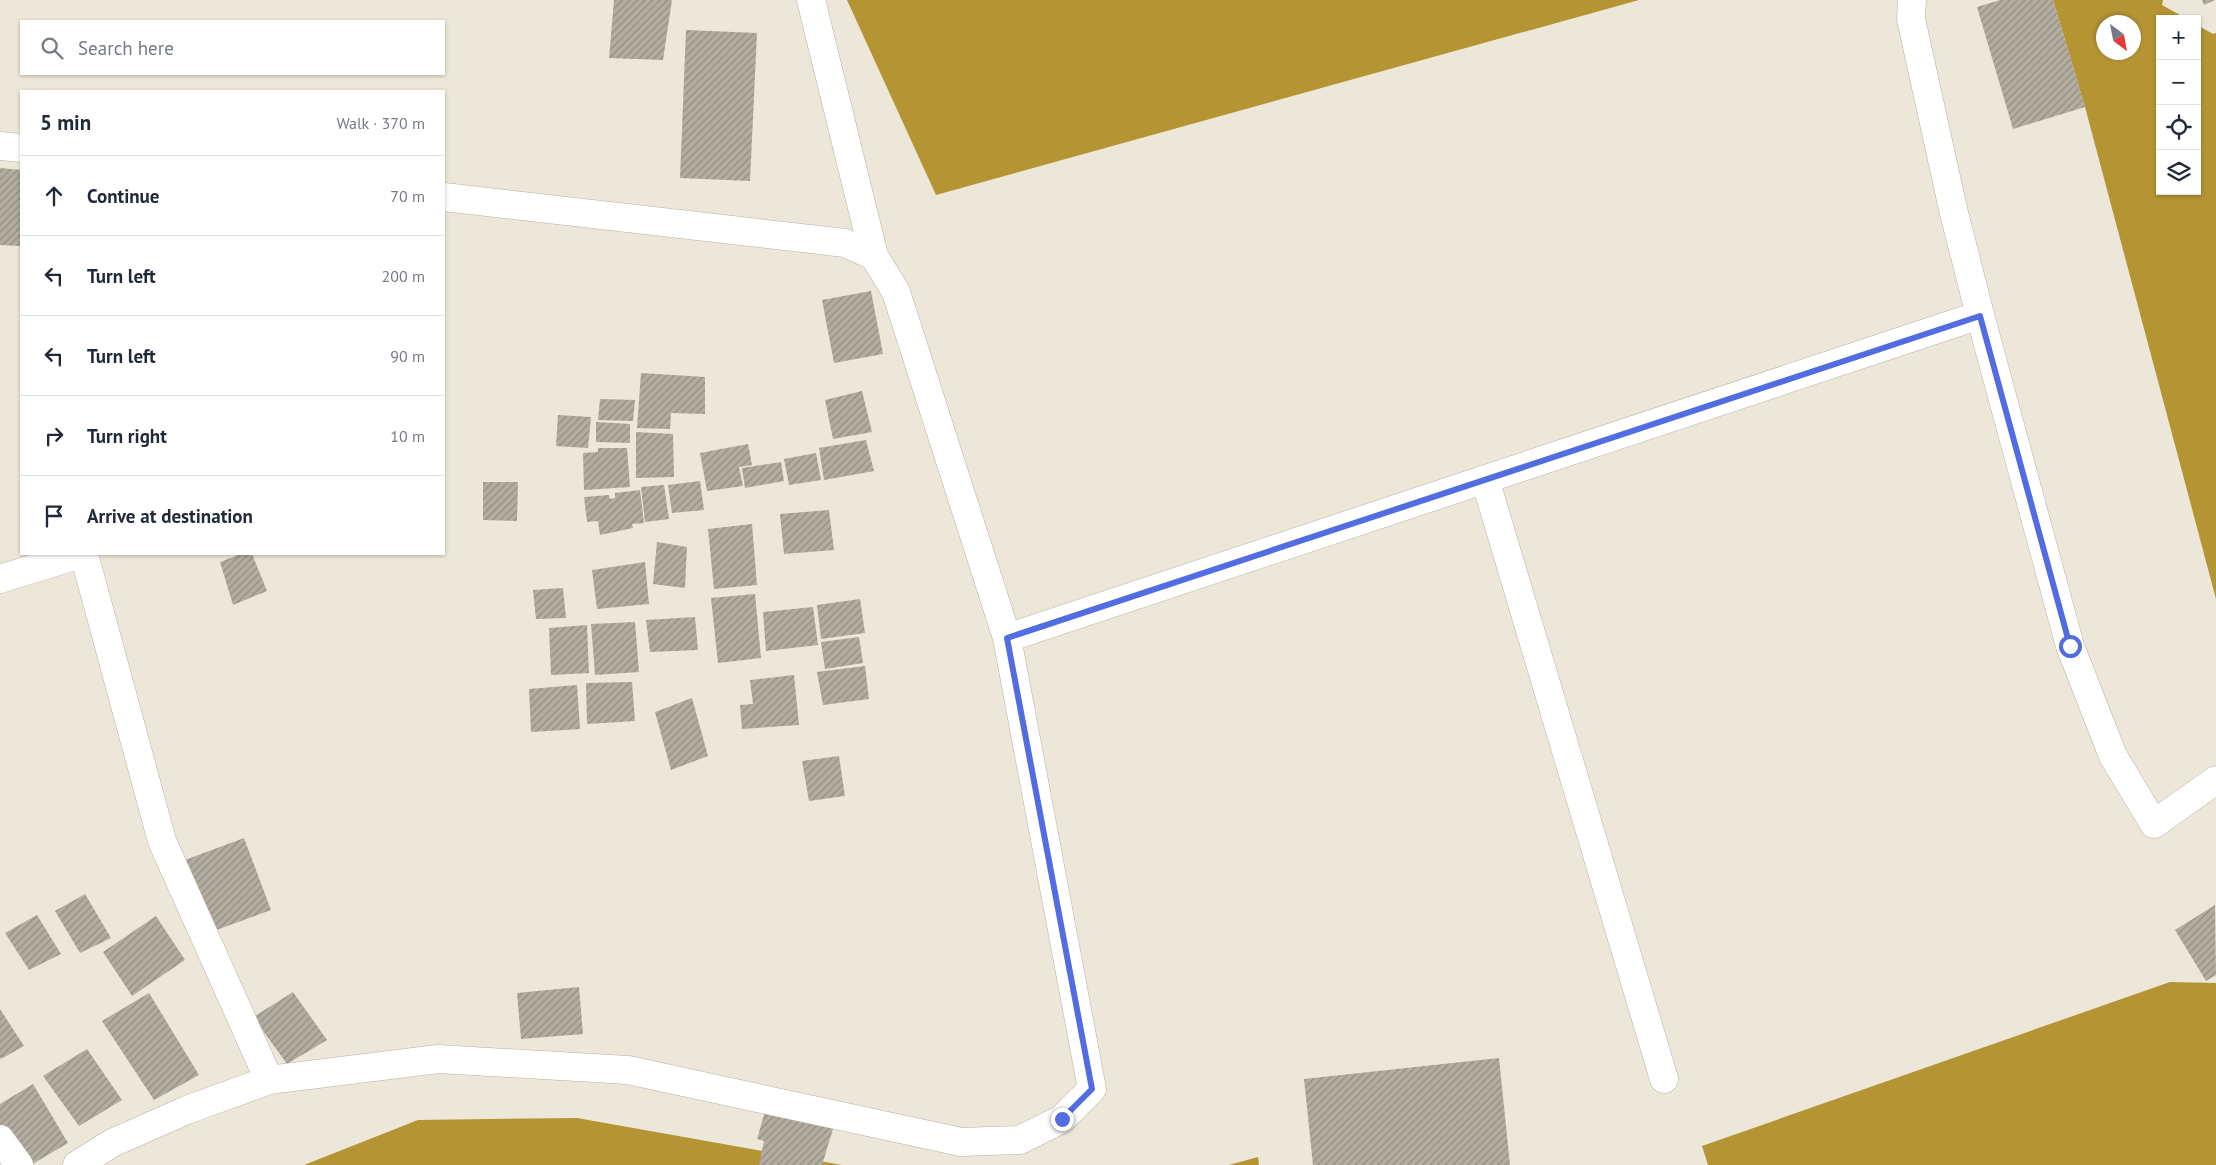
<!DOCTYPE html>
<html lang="en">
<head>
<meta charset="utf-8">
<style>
  :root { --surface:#fff; --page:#f2f2f3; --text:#1f2937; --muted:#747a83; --line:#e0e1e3 }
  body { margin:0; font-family:"PT Sans",sans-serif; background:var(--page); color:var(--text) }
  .controls { position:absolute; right:15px; top:15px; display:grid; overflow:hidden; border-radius:0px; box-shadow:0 1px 4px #0004 }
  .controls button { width:45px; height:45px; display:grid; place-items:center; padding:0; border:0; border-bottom:1px solid var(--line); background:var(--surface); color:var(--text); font:25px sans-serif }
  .compass { position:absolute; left:2096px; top:15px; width:45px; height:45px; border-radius:50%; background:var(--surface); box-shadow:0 1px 4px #0004; rotate:148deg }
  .stop { position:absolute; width:15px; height:15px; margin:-11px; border:4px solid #526de2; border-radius:50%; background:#fff }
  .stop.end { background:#526de2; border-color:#fff; box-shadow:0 1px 5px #0008 }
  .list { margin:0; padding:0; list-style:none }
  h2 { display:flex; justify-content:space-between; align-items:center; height:65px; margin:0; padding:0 20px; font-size:21px }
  h2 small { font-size:16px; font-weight:400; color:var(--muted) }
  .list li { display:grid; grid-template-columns:32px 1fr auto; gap:15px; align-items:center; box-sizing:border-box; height:80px; padding:0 20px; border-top:1px solid var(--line) }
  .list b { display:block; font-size:19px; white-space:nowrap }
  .list em { font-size:16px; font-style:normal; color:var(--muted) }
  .icon { flex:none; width:28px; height:28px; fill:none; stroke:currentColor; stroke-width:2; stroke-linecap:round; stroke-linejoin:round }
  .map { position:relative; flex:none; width:2216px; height:1165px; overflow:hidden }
  .search { position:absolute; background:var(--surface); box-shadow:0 1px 4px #0004; left:20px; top:20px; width:425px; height:55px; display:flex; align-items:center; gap:12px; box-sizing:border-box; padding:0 18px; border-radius:0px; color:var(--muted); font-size:19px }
  .panel { position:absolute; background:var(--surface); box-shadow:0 1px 4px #0004; left:20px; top:90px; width:425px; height:465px; border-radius:0px }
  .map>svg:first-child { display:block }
  .water { fill:#b49433; fill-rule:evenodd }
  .building { fill:url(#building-hatch) }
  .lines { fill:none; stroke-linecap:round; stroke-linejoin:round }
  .minor-casing { stroke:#b7b2a4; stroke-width:29 }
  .minor { stroke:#fff; stroke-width:28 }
  .route { stroke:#526de2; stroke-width:6 }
</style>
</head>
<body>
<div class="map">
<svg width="2216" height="1165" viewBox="0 0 2216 1165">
  <defs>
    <pattern id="building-hatch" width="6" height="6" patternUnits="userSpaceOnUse" patternTransform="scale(1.25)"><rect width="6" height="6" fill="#b2ad9f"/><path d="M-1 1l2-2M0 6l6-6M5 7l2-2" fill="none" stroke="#918d82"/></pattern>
  </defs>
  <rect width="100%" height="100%" fill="#ece7d8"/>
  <!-- water -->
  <path class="water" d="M847 0H1639L936 195Z
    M2053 0H2163L2162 5 2187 19H2160V191H2197V25L2213 34 2216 33V599L2085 107ZM2104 22H2134V52H2104Z
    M2170 982 2216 983V1165H1708L1702 1146Z
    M577 1118 842 1165H304L418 1120Z
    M1258 1157 1259 1165H1229Z"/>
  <!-- building -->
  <path class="building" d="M614 0H672L663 60 609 58Z
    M2000 0H2053L2085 107 2013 129 1977 7Z
    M2202 0H2215L2204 5Z
    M686 30 757 33 750 181 680 178Z
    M0 168 21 170V246L0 245Z
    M871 291 883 354 834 363 822 300Z
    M641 373 705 377V414L671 413 670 429 637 428Z
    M862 391 872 432 833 439 825 400Z
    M600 399 635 400 633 421 598 420Z
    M558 415 591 417 588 448 556 446Z
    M596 422 630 424V443L596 442Z
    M636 432 673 434 674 477 636 478Z
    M866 440 874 471 824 480 819 448Z
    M748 444 752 465 739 467 743 486 707 491 700 453Z
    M598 448H627L630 487 584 490 583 453 598 452Z
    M816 453 821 480 789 485 784 459Z
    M781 462 784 481 745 488 742 468Z
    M700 481 704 510 672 513 668 485Z
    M483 482H518L517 521 483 520Z
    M664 485 669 519 645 522 641 487Z
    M640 490 644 523 632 524 633 528 600 535 598 521 587 522 584 497 609 495 610 499 615 498V493Z
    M829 510 834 550 784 554 780 514Z
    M752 524 757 585 714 589 708 529Z
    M657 542 687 547 685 588 653 584Z
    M241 554H252L267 591 233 605 220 562Z
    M645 562 649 604 597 609 592 570Z
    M563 588 566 618 536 619 533 590Z
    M755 594 761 658 718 663 711 598Z
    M860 599 865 633 821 639 817 605Z
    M813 607 818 645 766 651 763 612Z
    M695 617 698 650 650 652 646 620Z
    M635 622 639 672 595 675 591 624Z
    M587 625 589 673 551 675 549 628Z
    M859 637 863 663 825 669 821 642Z
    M865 666 869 699 823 705 817 672Z
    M794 675 799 725 742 729 740 705 753 704 750 680Z
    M632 682 635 721 587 724 586 683Z
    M577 685 580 729 531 732 529 689Z
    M692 698 708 756 671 770 655 712Z
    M839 756 845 796 809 801 802 761Z
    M244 838 271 910 211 932 185 860Z
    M85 894 111 938 80 953 55 911Z
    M2215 905 2216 975 2206 981 2175 930Z
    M37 915 61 954 29 970 5 933Z
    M156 916 185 960 132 996 103 952Z
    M579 987 583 1034 521 1039 517 993Z
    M293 992 327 1040 287 1064 253 1017Z
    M149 993 199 1075 154 1100 102 1021Z
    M0 1009 24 1046 1 1059 0 1057Z
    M87 1049 122 1100 79 1126 43 1076Z
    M1499 1058 1510 1165H1313L1304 1079Z
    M33 1084 68 1143 31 1165 0 1127V1104Z
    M768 1101 836 1119 822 1165H759L764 1141 757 1139Z"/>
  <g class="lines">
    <defs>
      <path id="minor" d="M811 0 874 256
        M1912 0 1911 19 1953 209 1980 315
        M0 146 21 148
        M1485 479 1664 1079
        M84 554 162 841 269 1080
        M0 579 81 554
        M1007 638 1980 315 2070 646 2113 756 2154 824 2216 780
        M0 1139 19 1165
        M77 1165 112 1143 187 1110 269 1080 438 1059 628 1070 961 1142 1020 1140 1062 1119 1092 1089 1007 638 896 292 874 256 845 243 444 197"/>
    </defs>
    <!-- minor casing -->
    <use href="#minor" class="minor-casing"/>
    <!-- minor -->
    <use href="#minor" class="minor"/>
  </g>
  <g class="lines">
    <!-- route -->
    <path class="route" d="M1062 1119 1092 1089 1007 638 1980 316 2070 646"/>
  </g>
</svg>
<div class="controls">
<button>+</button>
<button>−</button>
<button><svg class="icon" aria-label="locate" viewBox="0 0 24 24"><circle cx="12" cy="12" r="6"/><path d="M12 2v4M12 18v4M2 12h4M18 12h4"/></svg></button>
<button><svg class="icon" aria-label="layers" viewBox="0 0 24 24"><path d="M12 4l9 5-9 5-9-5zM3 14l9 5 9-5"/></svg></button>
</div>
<svg class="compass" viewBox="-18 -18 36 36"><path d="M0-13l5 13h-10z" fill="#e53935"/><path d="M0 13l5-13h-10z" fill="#747a83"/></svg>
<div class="stop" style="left:2070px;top:646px"></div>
<div class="stop end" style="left:1062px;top:1119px"></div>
<div class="search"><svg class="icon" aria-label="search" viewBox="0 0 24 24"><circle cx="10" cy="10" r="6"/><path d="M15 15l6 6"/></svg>Search here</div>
<section class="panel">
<h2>5 min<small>Walk · 370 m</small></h2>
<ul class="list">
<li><svg class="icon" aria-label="ahead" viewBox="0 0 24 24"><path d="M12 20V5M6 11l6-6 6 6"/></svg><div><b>Continue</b></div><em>70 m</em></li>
<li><svg class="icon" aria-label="left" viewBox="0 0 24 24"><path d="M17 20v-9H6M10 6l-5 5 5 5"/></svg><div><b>Turn left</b></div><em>200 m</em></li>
<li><svg class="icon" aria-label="left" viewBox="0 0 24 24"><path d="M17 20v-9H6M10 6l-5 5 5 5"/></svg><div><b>Turn left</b></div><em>90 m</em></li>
<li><svg class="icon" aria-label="right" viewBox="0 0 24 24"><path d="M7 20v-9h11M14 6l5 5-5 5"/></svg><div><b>Turn right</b></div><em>10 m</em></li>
<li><svg class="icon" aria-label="arrive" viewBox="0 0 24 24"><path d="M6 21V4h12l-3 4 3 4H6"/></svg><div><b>Arrive at destination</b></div></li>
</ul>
</section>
</div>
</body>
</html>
